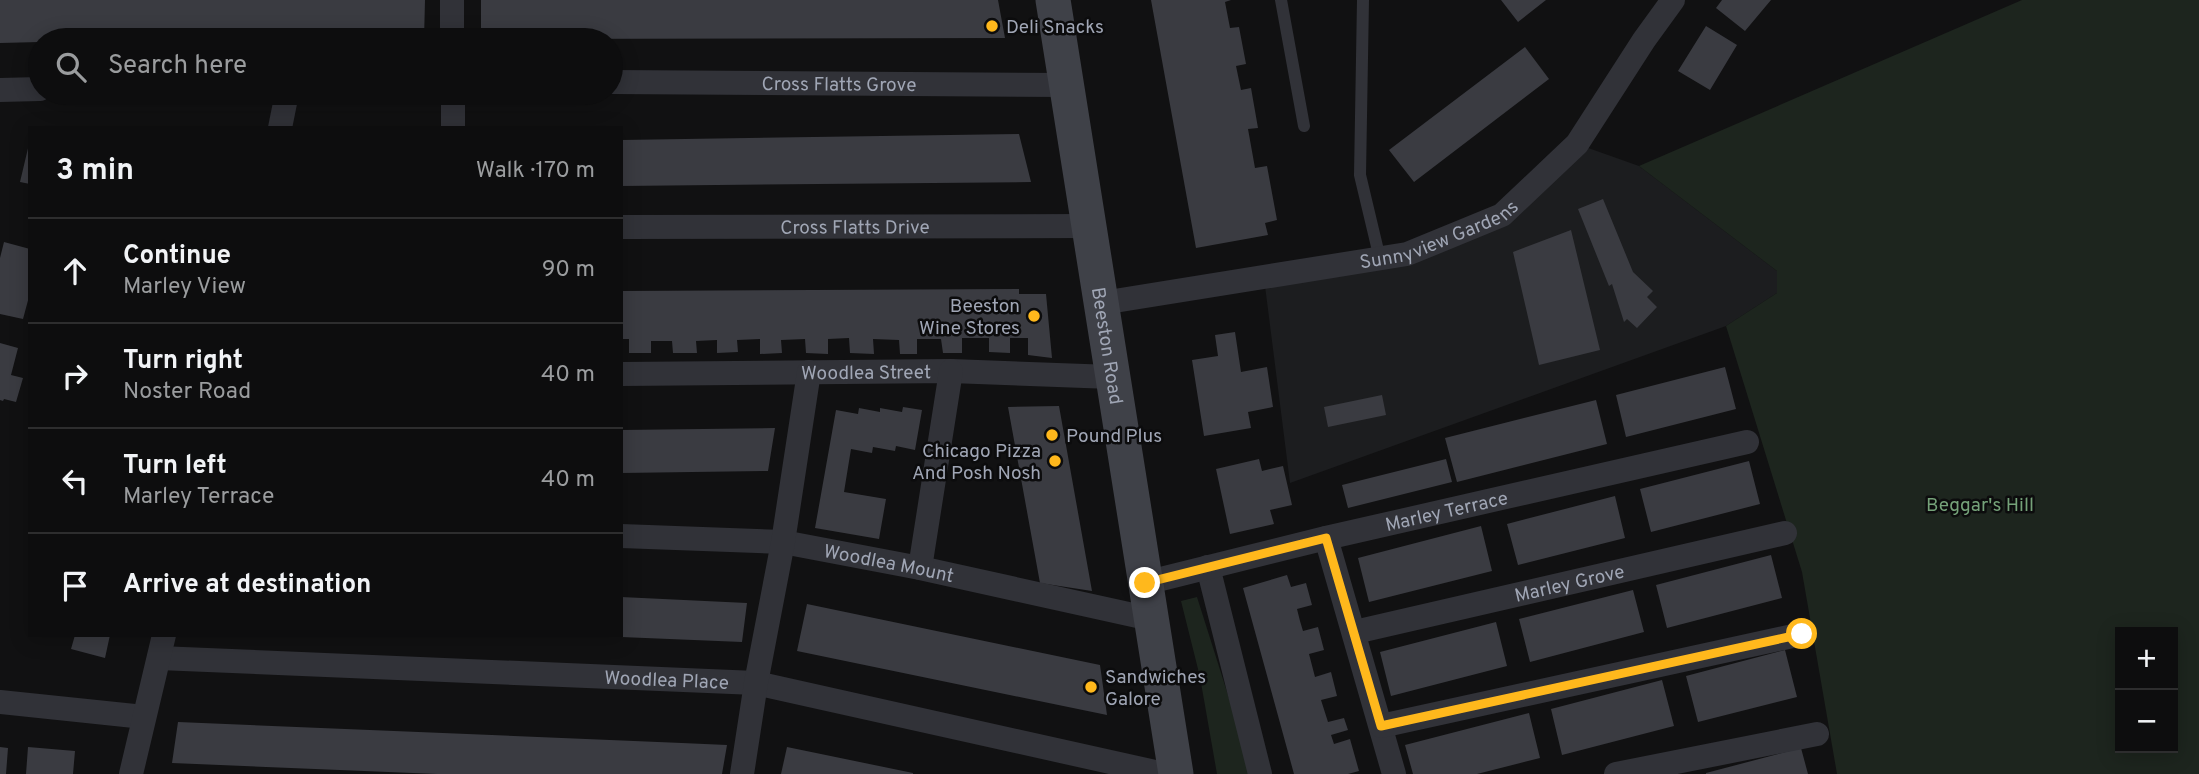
<!DOCTYPE html>
<html lang="en">
<head>
<meta charset="utf-8">
<style>
  :root { --surface:#0d0d0e; --page:#1b1b1c; --text:#f1f3f6; --muted:#9a9c9e; --line:#2d2d2e }
  body { margin:0; font-family:Overpass,sans-serif; background:var(--page); color:var(--text) }
  .controls { position:absolute; right:21px; bottom:21px; display:grid; overflow:hidden; border-radius:0px; box-shadow:0 4px 18px #0003 }
  .controls button { width:63px; height:63px; display:grid; place-items:center; padding:0; border:0; border-bottom:2px solid var(--line); background:var(--surface); color:var(--text); font:35px sans-serif }
  .stop { position:absolute; width:21px; height:21px; margin:-16px; border:5px solid #ffb81c; border-radius:50%; background:#fff }
  .stop.end { background:#ffb81c; border-color:#fff; box-shadow:0 2px 7px #0008 }
  .list { margin:0; padding:0; list-style:none }
  h2 { display:flex; justify-content:space-between; align-items:center; height:91px; margin:0; padding:0 28px; font-size:30px }
  h2 small { font-size:23px; font-weight:400; color:var(--muted) }
  .list li { display:grid; grid-template-columns:46px 1fr auto; gap:21px; align-items:center; box-sizing:border-box; height:105px; padding:0 28px; border-top:2px solid var(--line) }
  .list b { display:block; font-size:26px; white-space:nowrap }
  .list p { margin:0; font-size:23px; white-space:nowrap; color:var(--muted) }
  .list em { font-size:23px; font-style:normal; color:var(--muted) }
  .icon { flex:none; width:38px; height:38px; fill:none; stroke:currentColor; stroke-width:2; stroke-linecap:round; stroke-linejoin:round }
  .map { position:relative; flex:none; width:2199px; height:774px; overflow:hidden }
  .search { position:absolute; background:var(--surface); box-shadow:0 4px 18px #0003; left:28px; top:28px; width:595px; height:77px; display:flex; align-items:center; gap:18px; box-sizing:border-box; padding:0 24px; border-radius:38px; color:var(--muted); font-size:26px }
  .panel { position:absolute; background:var(--surface); box-shadow:0 4px 18px #0003; left:28px; top:126px; width:595px; height:511px; border-radius:0px }
  .map>svg:first-child { display:block }
  .built { fill:#1c1d1f }
  .green { fill:#1d251e; fill-rule:evenodd }
  .building { fill:#3a3b41 }
  .lines { fill:none; stroke-linecap:round; stroke-linejoin:round }
  .lane { stroke:#313238; stroke-width:12 }
  .street { stroke:#313238; stroke-width:24 }
  .secondary { stroke:#3f4148; stroke-width:35 }
  .route { stroke:#ffb81c; stroke-width:9 }
  .poi-dot { fill:#ffb81c; stroke:#0c0c0d; stroke-width:2.5 }
  .labels { text-anchor:middle; stroke-width:5; stroke-linejoin:round; paint-order:stroke }
  .poi-label { font-size:19px; fill:#a0a6b5; stroke:#0c0c0d; text-anchor:start }
  .street-label { font-size:19px; fill:#a0a6b5; stroke:#0c0c0d }
  .park-label { font-size:19px; fill:#75a279; stroke:#0c0c0d }
</style>
</head>
<body>
<div class="map">
<svg width="2199" height="774" viewBox="0 0 2199 774">
  <rect width="100%" height="100%" fill="#111112"/>
  <!-- built -->
  <path class="built" d="M1577 144 1639 166 1777 271V293L1726 326 1290 483 1264 278 1407 254 1502 215Z"/>
  <!-- green -->
  <path class="green" d="M2022 0H2199V774H1837L1802 572 1726 326 1777 293V271L1639 166ZM2120 632H2173V748H2120Z
    M1197 597 1253 774H1217L1200 677 1181 601Z"/>
  <!-- building -->
  <path class="building" d="M0 0H425L424 40H40V42L0 43Z
    M481 0H998L1005 38 481 39Z
    M1151 0H1231L1225 2 1230 28 1239 27 1246 64 1236 66 1241 90 1251 88 1258 128 1248 129 1255 168 1267 166 1277 220 1265 223 1268 235 1196 248Z
    M1501 0H1546L1518 22Z
    M1722 0H1771L1745 31 1716 8Z
    M1706 26 1737 45 1710 90 1678 71Z
    M1525 47 1549 79 1414 182 1389 150Z
    M1019 134 1031 182 621 186V140Z
    M29 144 30 145V184L20 182Z
    M1603 199 1633 272 1653 291 1647 297 1657 307 1637 328 1627 319 1624 322 1612 284 1609 286 1578 209Z
    M1571 230 1600 350 1539 365 1513 252Z
    M4 242 30 249V293L23 319 0 314V258Z
    M1019 289V294H1046L1052 358 1028 355V338H1010V353L989 352V338H962V353H943L941 339H917V354H900L899 340 873 339 874 354 850 353 849 338 828 339V354L806 353 805 339 781 340 782 353 760 354V339L737 340 738 352 717 353V340L696 341 697 353H673L672 341H651V353H629V339H621V291Z
    M1235 332 1241 372 1267 367 1273 407 1248 412 1251 428 1204 436 1192 360 1218 356 1215 335Z
    M0 343 18 348 11 375 23 378 16 402 4 399 3 401 0 400Z
    M1725 367 1736 409 1626 437 1616 395Z
    M1382 395 1386 415 1328 427 1324 407Z
    M1596 400 1607 444 1457 482 1445 438Z
    M1059 406 1092 591 1040 583 1008 407Z
    M903 407 922 410 915 450 896 446 895 451 873 447 872 453 851 449 844 492 886 499 879 539 815 528 836 410 858 414 859 408 880 412V408L902 412Z
    M775 428 768 471 621 473V430Z
    M1259 459 1262 471 1283 466 1292 505 1270 510 1274 524 1230 534 1216 469Z
    M1446 459 1452 482 1348 508 1342 485Z
    M1749 461 1760 504 1651 532 1640 489Z
    M1615 496 1625 538 1518 565 1507 524Z
    M1481 526 1492 571 1369 602 1358 558Z
    M1771 555 1782 598 1667 628 1656 585Z
    M1287 575 1291 587 1306 583 1312 605 1297 609 1300 621 1303 631 1318 627 1324 650 1309 654 1315 677 1331 672 1337 696 1321 700 1328 722 1344 718 1348 730 1331 735 1334 744 1350 739 1359 771 1348 774H1294L1243 588Z
    M1633 590 1644 632 1530 662 1519 619Z
    M621 597 747 603 742 642 621 637Z
    M807 604 1100 665 1107 715 797 651Z
    M1496 622 1507 666 1391 696 1380 652Z
    M75 635H110L105 658 71 649Z
    M1785 650 1797 697 1698 722 1686 676Z
    M1662 680 1674 726 1562 755 1551 709Z
    M1529 713 1540 758 1477 774H1413L1405 745Z
    M178 722 682 743 727 745 722 774H437L172 763Z
    M0 747 8 748 6 774H0Z
    M28 747 75 751 73 774H26Z
    M787 747 913 773V774H781Z
    M1801 748 1808 774H1706V773Z"/>
  <g class="lines">
    <!-- lane -->
    <path class="lane" d="M1281 0 1304 126
      M1363 0 1360 175 1380 259"/>
    <!-- street -->
    <g class="street">
      <path d="M452 0V40"/>
      <path id="s1" d="M611 82 1066 85"/>
      <path d="M0 90 40 89"/>
      <path d="M453 93V128"/>
      <path d="M280 128 287 93"/>
      <path id="s2" d="M621 227 1089 226"/>
      <path id="s3" d="M1102 303 1407 254 1502 215 1577 144 1644 40 1673 0"/>
      <path id="s4" d="M621 374 951 371 1112 377"/>
      <path id="s5" d="M621 536 783 542 920 568 1151 619"/>
      <path d="M1326 538 1394 774"/>
      <path d="M1208 567 1260 774"/>
      <path d="M920 568 951 371"/>
      <path id="s6" d="M1145 583 1326 538 1747 442"/>
      <path id="s7" d="M1355 632 1785 533"/>
      <path id="s8" d="M159 658 756 683 1164 774"/>
      <path d="M0 702 144 717"/>
      <path d="M1381 726 1802 634"/>
      <path d="M131 774 164 635"/>
      <path d="M742 774 756 683 783 542 809 372"/>
      <path d="M1616 774 1817 734"/>
    </g>
    <!-- secondary -->
    <path class="secondary" id="s9" d="M1053 0 1176 774"/>
  </g>
  <g class="lines">
    <!-- route -->
    <path class="route" d="M1145 583 1326 538 1381 726 1802 634"/>
  </g>
  <!-- markers -->
  <g class="poi-dot">
    <circle cx="992" cy="26" r="7"/>
    <circle cx="1034" cy="316" r="7"/>
    <circle cx="1052" cy="435" r="7"/>
    <circle cx="1055" cy="461" r="7"/>
    <circle cx="1091" cy="687" r="7"/>
  </g>
  <g class="labels">
    <!-- poi labels -->
    <g class="poi-label">
      <text x="1006" y="33">Deli Snacks</text>
      <text x="1020" y="312" text-anchor="end">Beeston<tspan x="1020" dy="22">Wine Stores</tspan></text>
      <text x="1066" y="442">Pound Plus</text>
      <text x="1041" y="457" text-anchor="end">Chicago Pizza<tspan x="1041" dy="22">And Posh Nosh</tspan></text>
      <text x="1105" y="683">Sandwiches<tspan x="1105" dy="22">Galore</tspan></text>
    </g>
    <!-- street labels -->
    <g class="street-label">
      <text dy="7" stroke="none"><textPath href="#s1" startOffset="228">Cross Flatts Grove</textPath></text>
      <text dy="7" stroke="none"><textPath href="#s2" startOffset="234">Cross Flatts Drive</textPath></text>
      <text dy="7" stroke="none"><textPath href="#s3" startOffset="345">Sunnyview Gardens</textPath></text>
      <text dy="7" stroke="none"><textPath href="#s9" startOffset="350">Beeston Road</textPath></text>
      <text dy="7" stroke="none"><textPath href="#s4" startOffset="245">Woodlea Street</textPath></text>
      <text dy="7" stroke="none"><textPath href="#s6" startOffset="310">Marley Terrace</textPath></text>
      <text dy="7" stroke="none"><textPath href="#s5" startOffset="270">Woodlea Mount</textPath></text>
      <text dy="7" stroke="none"><textPath href="#s7" startOffset="220">Marley Grove</textPath></text>
      <text dy="7" stroke="none"><textPath href="#s8" startOffset="508">Woodlea Place</textPath></text>
    </g>
    <!-- park labels -->
    <g class="park-label">
      <text x="1980" y="511">Beggar's Hill</text>
    </g>
  </g>
</svg>
<div class="controls">
<button>+</button>
<button>−</button>
</div>
<div class="stop" style="left:1802px;top:634px"></div>
<div class="stop end" style="left:1145px;top:583px"></div>
<div class="search"><svg class="icon" aria-label="search" viewBox="0 0 24 24"><circle cx="10" cy="10" r="6"/><path d="M15 15l6 6"/></svg>Search here</div>
<section class="panel">
<h2>3 min<small>Walk · 170 m</small></h2>
<ul class="list">
<li><svg class="icon" aria-label="ahead" viewBox="0 0 24 24"><path d="M12 20V5M6 11l6-6 6 6"/></svg><div><b>Continue</b><p>Marley View</p></div><em>90 m</em></li>
<li><svg class="icon" aria-label="right" viewBox="0 0 24 24"><path d="M7 20v-9h11M14 6l5 5-5 5"/></svg><div><b>Turn right</b><p>Noster Road</p></div><em>40 m</em></li>
<li><svg class="icon" aria-label="left" viewBox="0 0 24 24"><path d="M17 20v-9H6M10 6l-5 5 5 5"/></svg><div><b>Turn left</b><p>Marley Terrace</p></div><em>40 m</em></li>
<li><svg class="icon" aria-label="arrive" viewBox="0 0 24 24"><path d="M6 21V4h12l-3 4 3 4H6"/></svg><div><b>Arrive at destination</b></div></li>
</ul>
</section>
</div>
</body>
</html>
